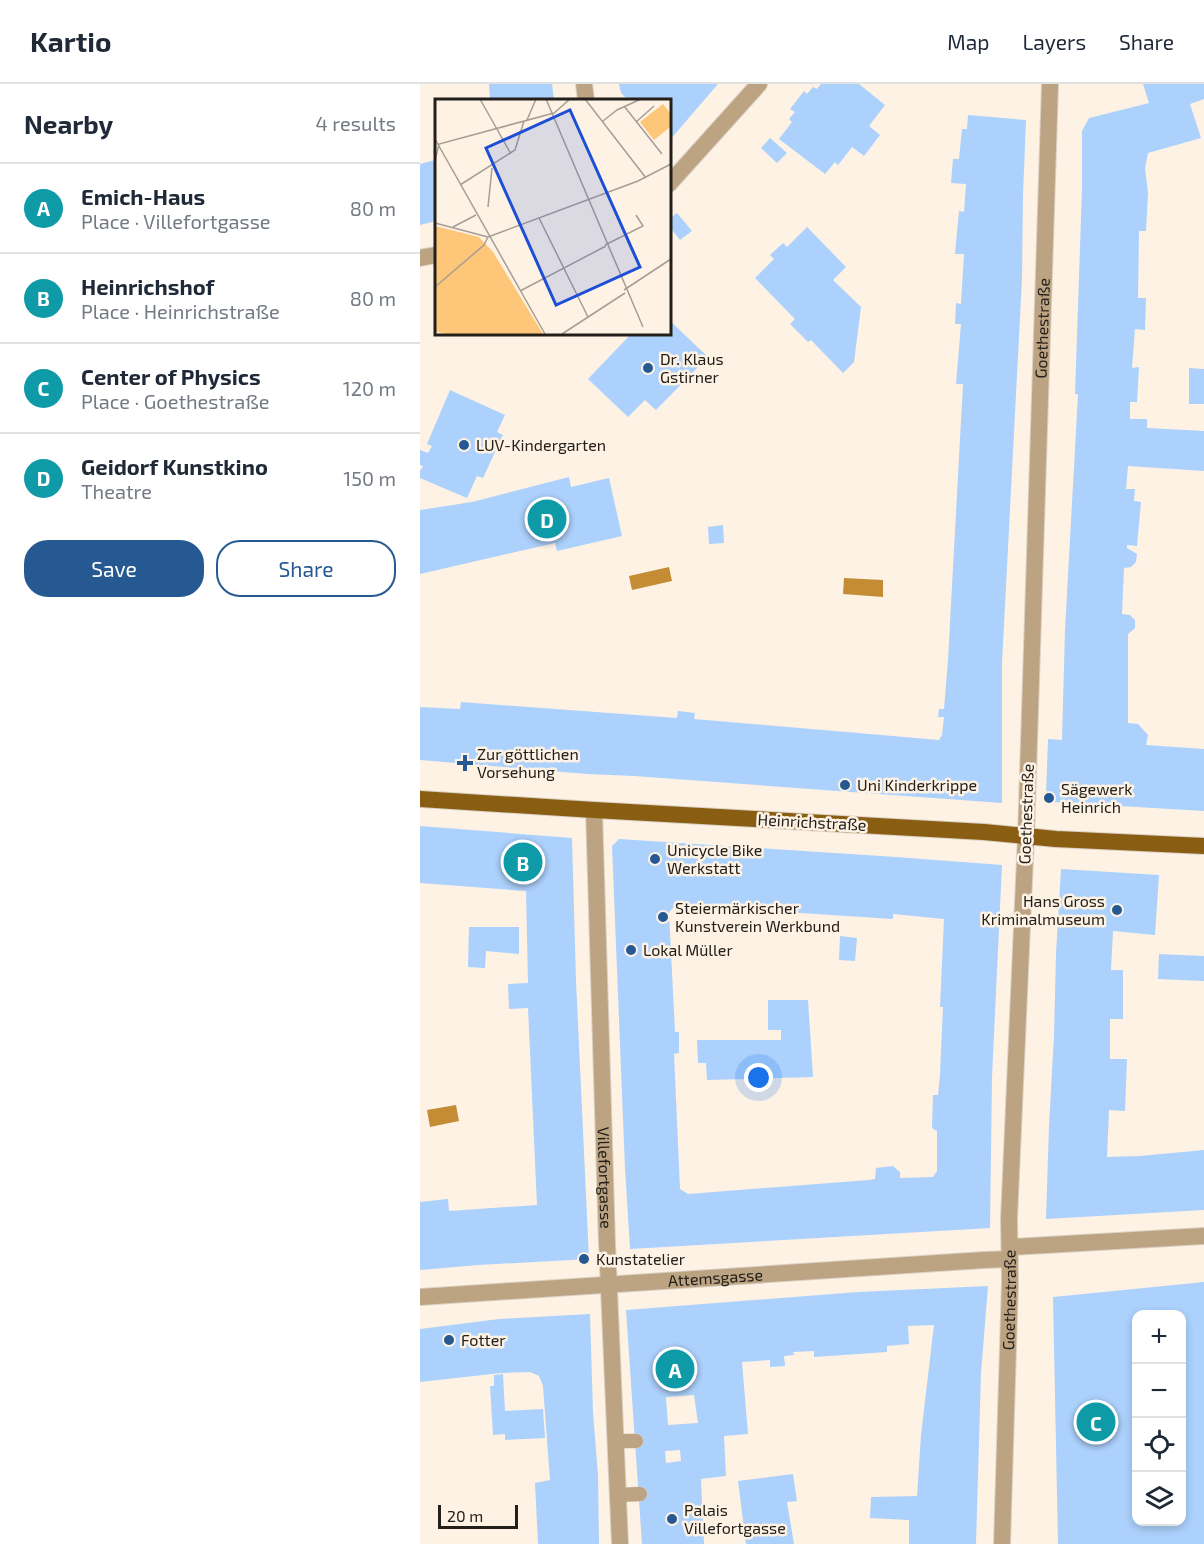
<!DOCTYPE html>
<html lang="en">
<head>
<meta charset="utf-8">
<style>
  :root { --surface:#fff; --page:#f2f2f3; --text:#1f2937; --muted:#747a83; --line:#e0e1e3; --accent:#265992 }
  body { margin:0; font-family:"Exo 2",sans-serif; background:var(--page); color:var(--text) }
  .controls { position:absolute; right:18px; bottom:18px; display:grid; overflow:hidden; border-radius:12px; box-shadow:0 3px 9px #0003 }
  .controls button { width:54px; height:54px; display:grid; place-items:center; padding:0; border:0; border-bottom:2px solid var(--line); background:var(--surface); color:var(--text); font:30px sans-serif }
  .scale { position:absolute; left:18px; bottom:15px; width:80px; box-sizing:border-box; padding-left:6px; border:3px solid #23201b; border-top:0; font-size:16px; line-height:21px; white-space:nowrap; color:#23201b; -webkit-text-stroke:4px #fdf2e4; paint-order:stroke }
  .you { position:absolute; left:339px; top:994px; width:21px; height:21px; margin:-15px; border:4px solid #fff; border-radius:50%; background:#1a73e8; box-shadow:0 0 0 9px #1a73e833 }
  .badge { display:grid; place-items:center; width:39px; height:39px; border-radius:50%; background:var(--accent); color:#fff; font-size:20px; font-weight:700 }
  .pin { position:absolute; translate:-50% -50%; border:3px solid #fff; box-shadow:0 2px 6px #0006 }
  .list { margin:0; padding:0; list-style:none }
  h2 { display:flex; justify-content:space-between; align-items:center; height:78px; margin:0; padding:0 24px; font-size:26px }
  h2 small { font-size:20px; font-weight:400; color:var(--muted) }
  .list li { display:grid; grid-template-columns:39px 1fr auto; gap:18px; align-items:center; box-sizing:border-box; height:90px; padding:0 24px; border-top:2px solid var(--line) }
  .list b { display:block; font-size:22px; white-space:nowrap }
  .list p { margin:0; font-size:20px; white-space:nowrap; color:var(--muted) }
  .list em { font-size:20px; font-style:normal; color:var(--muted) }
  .actions { display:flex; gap:12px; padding:18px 24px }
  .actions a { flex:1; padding:14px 0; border:2px solid var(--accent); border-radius:24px; text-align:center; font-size:21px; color:var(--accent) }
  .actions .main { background:var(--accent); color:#fff }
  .icon { flex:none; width:33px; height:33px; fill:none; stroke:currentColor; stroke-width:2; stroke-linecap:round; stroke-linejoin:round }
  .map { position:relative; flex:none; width:784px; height:1460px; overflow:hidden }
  header { display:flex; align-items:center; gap:36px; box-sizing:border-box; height:84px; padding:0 30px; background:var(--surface); border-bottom:2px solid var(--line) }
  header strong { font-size:28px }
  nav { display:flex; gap:33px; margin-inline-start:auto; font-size:21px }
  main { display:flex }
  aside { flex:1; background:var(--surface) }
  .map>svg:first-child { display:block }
  .water { fill:#c38c35 }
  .building { fill:#acd1fc; fill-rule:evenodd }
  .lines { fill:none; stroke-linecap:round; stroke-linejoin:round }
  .service-casing { stroke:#dad0c4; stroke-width:15 }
  .minor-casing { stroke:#dad0c4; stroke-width:18 }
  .tertiary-casing { stroke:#dad0c4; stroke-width:18 }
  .primary-casing { stroke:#dad0c4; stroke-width:18 }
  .service { stroke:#bca381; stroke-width:14 }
  .minor { stroke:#bca381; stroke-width:16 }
  .tertiary { stroke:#bca381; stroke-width:16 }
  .primary { stroke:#8a5e12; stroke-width:16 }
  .poi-dot { fill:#265992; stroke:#fdf2e4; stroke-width:2 }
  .labels { text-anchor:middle; stroke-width:5; stroke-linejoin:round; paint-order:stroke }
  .street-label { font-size:16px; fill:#23201b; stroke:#fdf2e4 }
  .poi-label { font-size:16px; fill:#23201b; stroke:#fdf2e4; text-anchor:start }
  .inset-road { fill:none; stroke:#a69e94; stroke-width:1.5 }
  .view { fill:#1d4ed8; fill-opacity:0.15; stroke:#1d4ed8; stroke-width:3 }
  .inset-edge { fill:none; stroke:#23201b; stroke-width:3 }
</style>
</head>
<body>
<header>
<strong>Kartio</strong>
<nav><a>Map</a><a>Layers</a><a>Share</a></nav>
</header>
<main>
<aside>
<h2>Nearby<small>4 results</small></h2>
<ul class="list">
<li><span class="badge" style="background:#0f9aa8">A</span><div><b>Emich-Haus</b><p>Place · Villefortgasse</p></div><em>80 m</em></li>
<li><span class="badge" style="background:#0f9aa8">B</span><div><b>Heinrichshof</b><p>Place · Heinrichstraße</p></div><em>80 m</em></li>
<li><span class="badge" style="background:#0f9aa8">C</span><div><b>Center of Physics</b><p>Place · Goethestraße</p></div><em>120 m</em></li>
<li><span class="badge" style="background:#0f9aa8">D</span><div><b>Geidorf Kunstkino</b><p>Theatre</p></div><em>150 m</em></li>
</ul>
<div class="actions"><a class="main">Save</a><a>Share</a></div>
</aside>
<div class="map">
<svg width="784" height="1460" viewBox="0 0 784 1460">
  <rect width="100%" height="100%" fill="#fdf2e4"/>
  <!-- water -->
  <path class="water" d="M249 483 252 497 212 506 209 492Z
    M424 494 463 496V513L423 510Z
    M36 1021 39 1037 10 1043 7 1026Z"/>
  <!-- building -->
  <path class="building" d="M69 0H132L134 16H70Z
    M199 0H298L249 57V16H205L207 15 201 9Z
    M401 0H439L465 21 449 42 460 51 444 72 432 63 418 81 415 78 405 90 359 55 372 38 369 35 375 28 370 25 384 7 387 10 393 3 397 5Z
    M723 0H784V15L770 20 781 54 728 69 725 84 728 109 726 147H719L718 214H726L725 246 715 245 712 284 719 283 717 318H710V335H727V344L784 347V387L708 382 706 405H715L714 417 721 418 717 462 707 461V464L717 470 716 478 711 483 704 484 702 530 710 531 715 536V544L708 550V639L718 640 728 651 726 661 784 665V727L632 718 626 711 628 655 642 656 645 546 658 310H655L662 105V47L669 34 729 19Z
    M548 31 606 36 603 110 602 195 582 579V719L214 692 167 690 0 676V623L40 625 41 618 257 634 258 627 275 629 274 635 519 656 522 651 524 633H518L519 625H524L528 576 543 300H536L541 240H535L536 219 541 220 544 170H535L539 127 544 128 546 100 531 99 533 75H539L542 45H547Z
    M350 54 367 69 357 79 341 64Z
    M16 65V137L0 141V80L15 76 13 66Z
    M257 129 272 147 260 156 249 142V135Z
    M387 143 426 183 413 196 441 223 434 278 423 289 391 256 388 258 370 240 375 235 335 194 354 175 350 171 363 159 367 163Z
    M249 236 288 273 236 326 225 316 208 333 168 295 212 249H249Z
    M769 284 784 285V320H769Z
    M30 306 85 331 77 348 83 351 63 394 57 392 47 414 0 394V387L3 382 0 381V366L8 369 12 362 7 360Z
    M149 393 151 403 189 394 202 452 137 467 135 459 0 490V426L52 418Z
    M303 441 304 459 289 460 288 443Z
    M0 742 152 754 156 897 169 1175 58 1181 0 1186V1118L28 1115 29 1127 117 1121 108 924 89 925 88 900 108 899 106 807 0 799Z
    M199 755 476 773 582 781 572 993 570 1144 210 1165 205 1084 192 762ZM256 821 473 835V830L524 835 520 923H523L520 990 518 1011H513L512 1044 517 1047V1087L513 1093 480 1094V1088L473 1082 456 1084 455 1095 449 1096 268 1110 260 1105 254 970 259 969V948H255L249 828Z
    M641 785 739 791 735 851 693 847 691 886H703V935H690V975H707L705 1027 689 1026 687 1073 720 1072 784 1066V1126L626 1135 629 1042 634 952 636 870Z
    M49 843H99V870L66 867 65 884 48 883Z
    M420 852 437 854 435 877 419 876Z
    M739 870 784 872V897L738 895Z
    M348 916H388L393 993 287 996 286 979H278L277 956H361V946H348Z
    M784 1198V1460H638L633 1213ZM717 1230H762V1438H716Z
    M568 1202 561 1289 556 1460H489V1436L450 1434 451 1413 497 1412 501 1351 514 1241 488 1242 489 1260 467 1262V1268L394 1273V1267L373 1268 374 1271 364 1272 365 1282 350 1283V1276L322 1278 328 1350 304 1352 306 1392 281 1395 284 1460H222L206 1226 438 1208ZM274 1311 278 1339 248 1341 246 1313ZM260 1366 261 1377 246 1379 245 1367Z
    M170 1230 173 1328 178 1392 179 1460H118L115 1399 130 1396 123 1302 119 1292 110 1288 81 1289 0 1298V1245L79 1235Z
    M83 1290 85 1327 123 1325 125 1354 85 1356V1350L73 1351 70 1302H74V1291Z
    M373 1390 377 1417 367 1418 374 1460H326L318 1397Z"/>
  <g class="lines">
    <defs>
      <path id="service" d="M196 1357H216
        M198 1411 220 1410"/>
      <g id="minor">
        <path d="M164 0 166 16"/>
        <path d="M249 100 339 0"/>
        <path d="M0 174 16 171"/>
        <path id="s1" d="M174 726 187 1159 200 1460"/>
        <path id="s2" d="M606 752 630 0"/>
        <path d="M590 1163 784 1152"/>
        <path id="s3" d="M0 1213 564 1176 590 1175"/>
      </g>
      <g id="tertiary">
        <path id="s4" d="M582 1460 590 1198 589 1135 606 752"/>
      </g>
      <path id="primary" d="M0 715 174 726 564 748 636 755 784 762"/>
    </defs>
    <!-- service casing -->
    <use href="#service" class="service-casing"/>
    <!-- minor casing -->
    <use href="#minor" class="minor-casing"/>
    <!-- tertiary casing -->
    <use href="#tertiary" class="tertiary-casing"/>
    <!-- primary casing -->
    <use href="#primary" class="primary-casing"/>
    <!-- service -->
    <use href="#service" class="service"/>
    <!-- minor -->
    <use href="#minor" class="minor"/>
    <!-- tertiary -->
    <use href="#tertiary" class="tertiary"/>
    <!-- primary -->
    <use href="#primary" class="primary"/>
  </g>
  <!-- markers -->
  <g class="poi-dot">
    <circle cx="228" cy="284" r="6"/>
    <circle cx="44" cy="361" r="6"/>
    <path d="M42 670h6v6h6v6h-6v6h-6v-6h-6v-6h6z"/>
    <circle cx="425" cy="701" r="6"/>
    <circle cx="629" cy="714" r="6"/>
    <circle cx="235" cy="775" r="6"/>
    <circle cx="697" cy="826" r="6"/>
    <circle cx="243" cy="833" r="6"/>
    <circle cx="211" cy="866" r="6"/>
    <circle cx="164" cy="1175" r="6"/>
    <circle cx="29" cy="1256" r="6"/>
    <circle cx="252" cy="1435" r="6"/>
  </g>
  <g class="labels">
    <!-- street labels -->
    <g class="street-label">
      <text dy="6" stroke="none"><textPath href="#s2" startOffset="508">Goethestraße</textPath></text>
      <text transform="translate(606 730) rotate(-88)" y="6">Goethestraße</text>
      <text transform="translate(392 738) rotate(3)" y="6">Heinrichstraße</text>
      <text dy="6" stroke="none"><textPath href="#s1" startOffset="368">Villefortgasse</textPath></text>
      <text dy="6" stroke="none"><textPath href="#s3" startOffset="296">Attemsgasse</textPath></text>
      <text dy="6" stroke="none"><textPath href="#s4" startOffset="244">Goethestraße</textPath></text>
    </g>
    <!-- poi labels -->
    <g class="poi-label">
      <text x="240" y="281">Dr. Klaus<tspan x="240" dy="18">Gstirner</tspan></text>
      <text x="56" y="367">LUV-Kindergarten</text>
      <text x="57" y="676">Zur göttlichen<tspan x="57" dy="18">Vorsehung</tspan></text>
      <text x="437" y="707">Uni Kinderkrippe</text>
      <text x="641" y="711">Sägewerk<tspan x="641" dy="18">Heinrich</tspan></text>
      <text x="247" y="772">Unicycle Bike<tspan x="247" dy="18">Werkstatt</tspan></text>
      <text x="685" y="823" text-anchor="end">Hans Gross<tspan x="685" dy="18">Kriminalmuseum</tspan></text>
      <text x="255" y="830">Steiermärkischer<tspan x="255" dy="18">Kunstverein Werkbund</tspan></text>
      <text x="223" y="872">Lokal Müller</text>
      <text x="176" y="1181">Kunstatelier</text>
      <text x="41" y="1262">Fotter</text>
      <text x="264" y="1432">Palais<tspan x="264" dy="18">Villefortgasse</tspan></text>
    </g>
  </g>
  <!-- overview -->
  <g transform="translate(15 15)">
    <rect width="236" height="236" fill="#fdf2e4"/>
    <path d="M228 5 235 14V28L219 41 205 23ZM0 127 44 138 58 153 108 235H10L0 232Z" fill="#fdc679"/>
    <path class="inset-road" d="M45 0 76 55M111 0 208 228M150 0 211 79M189 7 227 55M92 21 101 0M168 22 182 11 206 0M201 23 219 7M0 40 110 235M0 62 4 45 119 14 135 0M25 86 80 51 89 22M53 108 57 69M104 119 153 218M0 124 53 138M18 128 41 116M53 138 203 82 236 65M170 146 208 127 201 116M0 188 49 146 53 138M189 191 236 160M85 192 171 147M127 235 190 194"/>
    <path class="view" d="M135 11 205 168 121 206 51 49Z"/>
    <rect width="236" height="236" class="inset-edge"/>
  </g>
</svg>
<div class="controls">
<button>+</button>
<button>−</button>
<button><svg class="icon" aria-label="locate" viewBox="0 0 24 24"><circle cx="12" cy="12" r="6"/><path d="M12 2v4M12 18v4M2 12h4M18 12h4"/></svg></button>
<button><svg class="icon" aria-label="layers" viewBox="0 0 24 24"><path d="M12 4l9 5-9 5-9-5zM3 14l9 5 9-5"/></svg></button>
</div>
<div class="scale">20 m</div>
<div class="you"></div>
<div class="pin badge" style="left:255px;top:1285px;background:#0f9aa8">A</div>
<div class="pin badge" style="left:103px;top:778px;background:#0f9aa8">B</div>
<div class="pin badge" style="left:676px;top:1338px;background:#0f9aa8">C</div>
<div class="pin badge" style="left:127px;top:435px;background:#0f9aa8">D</div>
</div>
</main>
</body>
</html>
